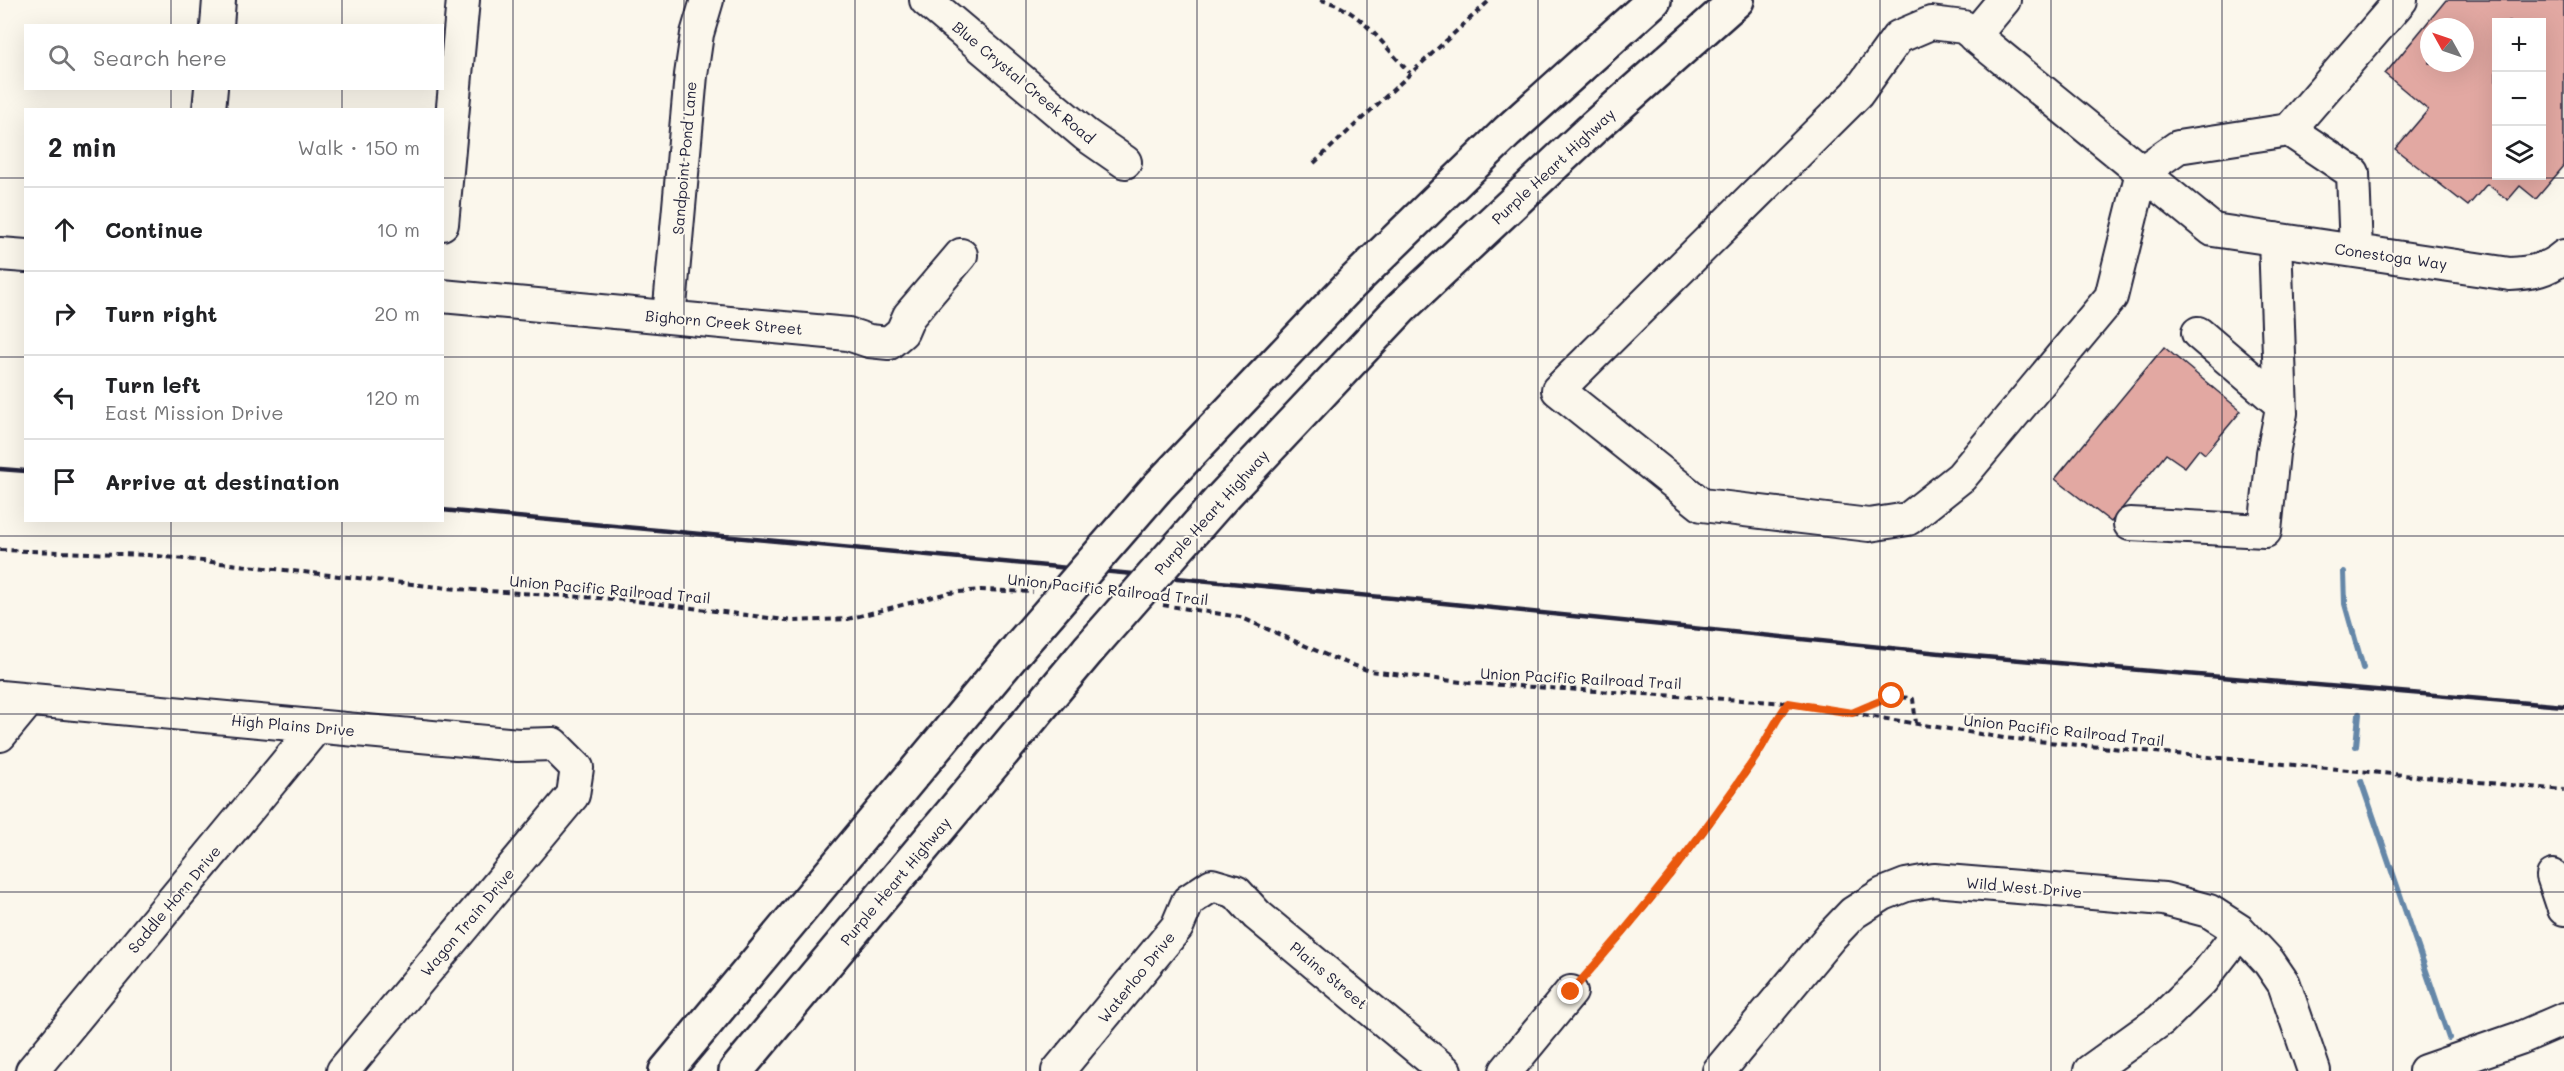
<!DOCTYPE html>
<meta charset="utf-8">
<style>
body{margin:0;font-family:Mali,sans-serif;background:#f6f6f6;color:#202124}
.controls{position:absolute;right:18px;top:18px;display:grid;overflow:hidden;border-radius:0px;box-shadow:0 6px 24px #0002}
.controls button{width:54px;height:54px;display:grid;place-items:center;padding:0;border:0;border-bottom:2px solid #e0e0e0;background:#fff;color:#202124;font:30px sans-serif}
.compass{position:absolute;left:2420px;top:18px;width:54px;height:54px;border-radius:50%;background:#fff;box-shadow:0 6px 24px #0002;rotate:310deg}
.stop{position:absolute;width:18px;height:18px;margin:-14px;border:4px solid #ea580c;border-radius:50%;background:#fff}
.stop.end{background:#ea580c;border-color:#fff;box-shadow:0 2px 6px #0008}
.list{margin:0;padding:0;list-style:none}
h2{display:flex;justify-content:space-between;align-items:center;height:78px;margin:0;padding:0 24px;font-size:26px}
h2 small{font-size:20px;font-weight:400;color:#757577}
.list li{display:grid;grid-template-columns:39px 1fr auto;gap:18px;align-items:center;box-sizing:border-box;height:84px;padding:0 24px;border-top:2px solid #e0e0e0}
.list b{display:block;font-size:22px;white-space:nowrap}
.list p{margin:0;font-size:20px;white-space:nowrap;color:#757577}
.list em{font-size:20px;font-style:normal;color:#757577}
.icon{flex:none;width:33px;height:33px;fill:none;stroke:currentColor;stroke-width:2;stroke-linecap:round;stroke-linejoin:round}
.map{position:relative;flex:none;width:2564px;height:1071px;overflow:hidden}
.search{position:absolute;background:#fff;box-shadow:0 6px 24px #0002;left:24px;top:24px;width:420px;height:66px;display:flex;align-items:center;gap:15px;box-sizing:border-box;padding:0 21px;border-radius:0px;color:#757577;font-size:22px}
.panel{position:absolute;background:#fff;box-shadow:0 6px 24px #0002;left:24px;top:108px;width:420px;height:414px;border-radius:0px}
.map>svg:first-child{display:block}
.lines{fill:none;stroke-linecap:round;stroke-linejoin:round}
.stream{stroke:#6587a8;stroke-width:6}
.building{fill:#e2a8a2;stroke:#22223b;stroke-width:1.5;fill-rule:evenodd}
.minor-casing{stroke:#22223b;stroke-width:36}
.highway-casing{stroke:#22223b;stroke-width:38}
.path{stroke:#22223b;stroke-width:4;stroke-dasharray:6 4.5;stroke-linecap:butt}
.minor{stroke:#fbf7ec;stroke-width:32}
.highway{stroke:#fbf7ec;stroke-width:33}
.rail{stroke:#22223b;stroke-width:4.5}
.highway-bridge-casing{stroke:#22223b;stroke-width:38;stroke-linecap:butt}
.highway-bridge{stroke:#fbf7ec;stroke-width:33}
.route{stroke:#ea580c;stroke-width:8}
.grid{fill:none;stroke:#22223b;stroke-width:1.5;stroke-opacity:0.55}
.labels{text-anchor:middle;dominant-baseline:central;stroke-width:4.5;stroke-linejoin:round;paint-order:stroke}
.street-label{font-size:15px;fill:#22223b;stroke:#fbf7ec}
</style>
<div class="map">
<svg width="2564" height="1071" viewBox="0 0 2564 1071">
<rect width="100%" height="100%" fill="#fbf7ec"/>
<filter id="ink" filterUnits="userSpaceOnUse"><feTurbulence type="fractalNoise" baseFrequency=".0167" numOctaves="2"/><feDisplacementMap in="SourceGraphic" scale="12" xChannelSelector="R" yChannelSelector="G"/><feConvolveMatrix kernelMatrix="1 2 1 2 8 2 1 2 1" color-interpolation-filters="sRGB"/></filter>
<g filter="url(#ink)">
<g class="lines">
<path class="stream" d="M2344,572L2345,604L2363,668
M2356,746L2359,714
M2361,781L2449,1038"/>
</g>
<path class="building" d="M2446,0H2564V166L2536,199L2520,186L2508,200L2487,184L2468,206L2395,149L2428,110L2385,74ZM2496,22H2541V176H2496ZM2429,27H2465V63H2429Z
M2164,347L2241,411L2205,454L2199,449L2185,467L2166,454L2111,522L2055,479Z"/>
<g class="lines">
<defs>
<path id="minor" d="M926,0L1086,135L1125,162
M217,26L219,0
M1974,36L2004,0
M209,110L211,88
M2289,130L2401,0
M442,224L463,0
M2356,251L2353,173L2289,130L2178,147L2142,172L2111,297L1961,477L1908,519L1869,525L1702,505L1558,390L1857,94L1898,37L1931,23L1964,27L2213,230L2510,274C2531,273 2548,270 2564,256
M0,254L26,256
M442,296L848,334L869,341L889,343L902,332L909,316L961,255
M669,317L691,75L697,34L707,0
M2198,333L2280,403
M2130,524L2265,531L2273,453L2281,413L2275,239
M0,697L518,745L553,744L577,768L573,795L343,1071
M0,735L29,700
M2553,876L2564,909
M32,1071L316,727
M1058,1071L1177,927L1188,901L1212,885L1236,892L1257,915L1445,1071
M1506,1071L1571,992
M1719,1071L1831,936L1853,913L1883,894L1906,885L1934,880L2164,899L2209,911L2240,931L2269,962L2284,984L2314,1071
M2090,1071L2161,1020L2202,980L2240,931
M2425,1071L2520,1038L2564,1019"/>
<path id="highway" d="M1156,489L1350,285L1507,132L1654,0
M1220,500L1401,308L1594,127L1737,0
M666,1071L1020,646
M736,1071L1089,649"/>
</defs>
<use href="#minor" class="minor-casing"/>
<use href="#highway" class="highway-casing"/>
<path class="path" d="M1320,0C1360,7 1383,46 1410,73
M1314,163L1490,0
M0,550L148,555L457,589L629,600L793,621L848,619L948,593L981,590L1033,592
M1163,605L1240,617L1333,658L1370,671L1469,683L1789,703L2004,738L2564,790
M1852,713C1872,703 1890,693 1913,699L1916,723
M1588,973C1648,906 1706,833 1756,758C1768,740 1775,721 1788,703"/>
<use href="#minor" class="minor"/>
<use href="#highway" class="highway"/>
<path class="rail" d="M0,469L26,471
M442,510L1403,599L1950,654L2564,706"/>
<defs>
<path id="highway-bridge" d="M1020,646L1156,489
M1089,649L1220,500"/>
</defs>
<use href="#highway-bridge" class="highway-bridge-casing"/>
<use href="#highway-bridge" class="highway-bridge"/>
</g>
</g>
<g class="lines" filter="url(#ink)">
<path class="route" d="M1571,992C1637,918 1700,840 1755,758C1767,740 1775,721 1788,703L1852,713L1892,696"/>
</g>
<path class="grid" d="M171,0V26M342,0V26M513,0V1071M684,0V1071M855,0V1071M1026,0V1071M1197,0V1071M1367,0V1071M1538,0V1071M1709,0V1071M1880,0V1071M2051,0V1071M2222,0V1071M2393,0V1071M171,88V110M342,88V110M0,178H26M442,178H2564M0,357H26M442,357H2564M171,520V1071M342,520V1071M0,536H2564M0,714H2564M0,892H2564"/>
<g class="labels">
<g class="street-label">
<text transform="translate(1024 82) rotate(40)">Blue Crystal Creek Road</text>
<text transform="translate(684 158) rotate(-85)">Sandpoint Pond Lane</text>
<text transform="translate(1553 166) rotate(-43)">Purple Heart Highway</text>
<text transform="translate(2391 256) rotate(8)">Conestoga Way</text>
<text transform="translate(724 322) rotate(5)">Bighorn Creek Street</text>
<text transform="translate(1211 512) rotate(-48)">Purple Heart Highway</text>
<text transform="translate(610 589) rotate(5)">Union Pacific Railroad Trail</text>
<text transform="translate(1108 589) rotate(6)">Union Pacific Railroad Trail</text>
<text transform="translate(1581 678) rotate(3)">Union Pacific Railroad Trail</text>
<text transform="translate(293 725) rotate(5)">High Plains Drive</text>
<text transform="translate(2064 730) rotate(6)">Union Pacific Railroad Trail</text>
<text transform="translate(895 881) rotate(-50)">Purple Heart Highway</text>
<text transform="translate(2024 887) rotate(5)">Wild West Drive</text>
<text transform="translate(174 899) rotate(-50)">Saddle Horn Drive</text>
<text transform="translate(467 922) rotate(-50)">Wagon Train Drive</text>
<text transform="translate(1329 975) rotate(40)">Plains Street</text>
<text transform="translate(1136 977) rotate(-51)">Waterloo Drive</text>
</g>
</g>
</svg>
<div class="controls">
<button>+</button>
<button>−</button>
<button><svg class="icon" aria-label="layers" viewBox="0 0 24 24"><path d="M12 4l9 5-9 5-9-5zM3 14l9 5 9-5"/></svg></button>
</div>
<svg class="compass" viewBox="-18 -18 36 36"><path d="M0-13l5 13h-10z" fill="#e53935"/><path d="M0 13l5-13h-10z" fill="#757577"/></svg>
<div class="stop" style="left:1892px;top:696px"></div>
<div class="stop end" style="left:1571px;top:992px"></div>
<div class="search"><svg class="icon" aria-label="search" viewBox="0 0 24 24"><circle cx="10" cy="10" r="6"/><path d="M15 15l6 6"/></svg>Search here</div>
<section class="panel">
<h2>2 min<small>Walk · 150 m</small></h2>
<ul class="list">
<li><svg class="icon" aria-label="ahead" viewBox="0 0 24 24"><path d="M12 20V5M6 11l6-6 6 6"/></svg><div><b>Continue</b></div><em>10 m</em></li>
<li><svg class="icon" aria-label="right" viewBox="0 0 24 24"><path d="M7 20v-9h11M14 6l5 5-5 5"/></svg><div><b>Turn right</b></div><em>20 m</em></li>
<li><svg class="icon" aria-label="left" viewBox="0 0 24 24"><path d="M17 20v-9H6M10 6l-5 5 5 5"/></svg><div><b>Turn left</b><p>East Mission Drive</p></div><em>120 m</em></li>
<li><svg class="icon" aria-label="arrive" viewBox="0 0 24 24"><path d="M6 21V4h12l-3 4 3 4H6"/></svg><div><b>Arrive at destination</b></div></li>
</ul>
</section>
</div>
